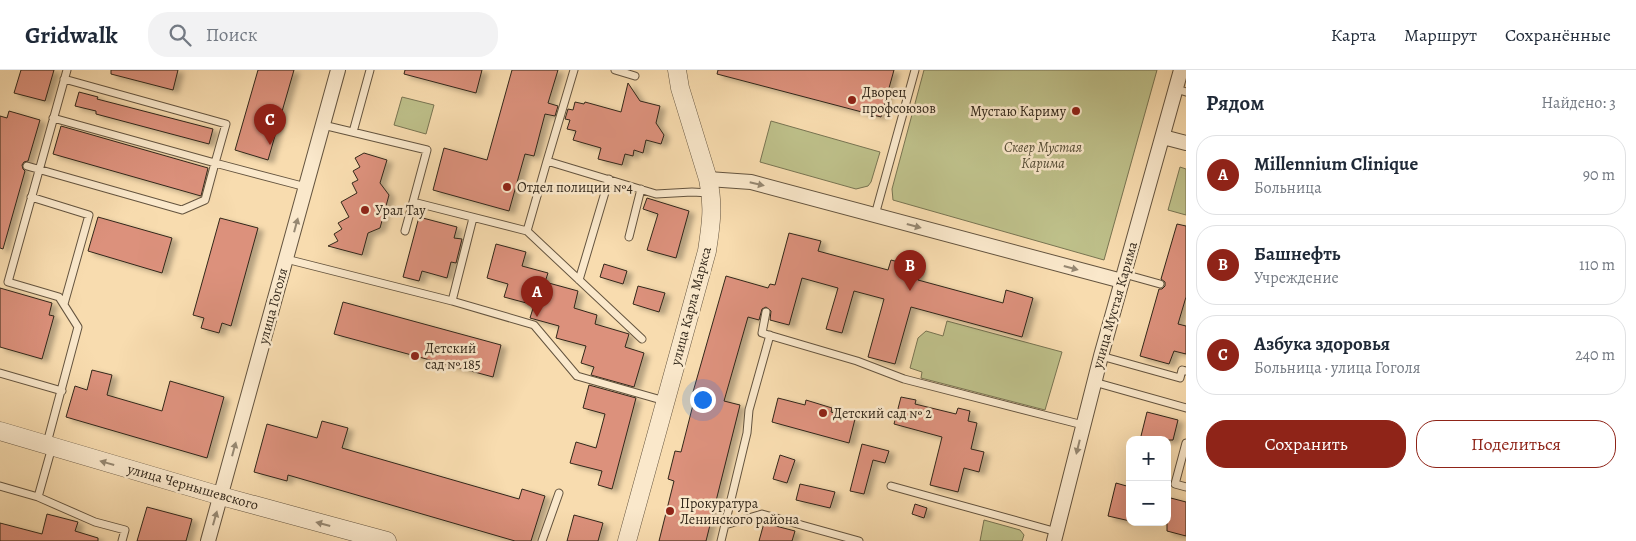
<!DOCTYPE html>
<html lang="ru">
<meta charset="utf-8">
<style>
body{margin:0;font-family:Alegreya,serif;background:#f2f2f3;color:#1f2937}
.controls{position:absolute;right:15px;bottom:15px;display:grid;overflow:hidden;border-radius:10px;box-shadow:0 5px 20px #0002}
.controls button{width:45px;height:45px;display:grid;place-items:center;padding:0;border:0;border-bottom:1px solid #e0e1e3;background:#fff;color:#1f2937;font:25px sans-serif}
.you{position:absolute;left:702px;top:329px;width:18px;height:18px;margin:-12px;border:4px solid #fff;border-radius:50%;background:#1a73e8;box-shadow:0 0 0 8px #1a73e833}
.badge{display:grid;place-items:center;width:32px;height:32px;border-radius:50%;background:#8f2418;color:#fff;font-size:16px;font-weight:700}
.pin{position:absolute;translate:-50% -41px;filter:drop-shadow(0 1px 2px #0008)}
.pin::after{content:'';position:absolute;top:26px;width:18px;height:15px;background:inherit;clip-path:polygon(0 0,100% 0,50% 100%)}
.list{margin:0;padding:0;list-style:none}
h2{display:flex;justify-content:space-between;align-items:center;height:65px;margin:0;padding:0 20px;font-size:21px}
h2 small{font-size:16px;font-weight:400;color:#747a83}
.list li{display:grid;grid-template-columns:32px 1fr auto;gap:15px;align-items:center;box-sizing:border-box;height:80px;margin:0 10px 10px;padding:0 10px;border:1px solid #e0e1e3;border-radius:20px}
.list b{display:block;font-size:19px;white-space:nowrap}
.list p{margin:0;font-size:16px;white-space:nowrap;color:#747a83}
.list em{font-size:16px;font-style:normal;color:#747a83}
.actions{display:flex;gap:10px;padding:15px 20px}
.actions a{flex:1;padding:11px 0;border:1px solid #8f2418;border-radius:20px;text-align:center;font-size:18px;color:#8f2418}
.actions .main{background:#8f2418;color:#fff}
.icon{flex:none;width:28px;height:28px;fill:none;stroke:currentColor;stroke-width:2;stroke-linecap:round;stroke-linejoin:round}
.map{position:relative;flex:none;width:1186px;height:471px;overflow:hidden}
header{display:flex;align-items:center;gap:30px;box-sizing:border-box;height:70px;padding:0 25px;background:#fff;border-bottom:1px solid #e0e1e3}
header strong{font-size:24px}
nav{display:flex;gap:28px;margin-inline-start:auto;font-size:18px}
.search{width:350px;height:45px;background:#f2f2f3;display:flex;align-items:center;gap:12px;box-sizing:border-box;padding:0 18px;border-radius:20px;color:#747a83;font-size:19px}
main{display:flex}
aside{flex:1;background:#fff}
.map>svg:first-child{display:block}
.green{fill:#bec08a;stroke:#787452}
.building{fill:#dc917b;stroke:#32271a;filter:url(#shadow)}
.lines{fill:none;stroke-linecap:round;stroke-linejoin:round}
.service-casing{stroke:#64543f;stroke-width:9}
.minor-casing{stroke:#64543f;stroke-width:16}
.tertiary-casing{stroke:#64543f;stroke-width:19}
.service{stroke:#fae8cb;stroke-width:7}
.minor{stroke:#fae8cb;stroke-width:14}
.tertiary{stroke:#fae8cb;stroke-width:18}
.oneway{fill:#968872}
.poi-dot{fill:#8f2418;stroke:#fae8cb;stroke-width:2}
.labels{text-anchor:middle;dominant-baseline:central;stroke-width:5;stroke-linejoin:round;paint-order:stroke}
.poi-label{font-size:14px;fill:#32271a;stroke:#fae8cb;text-anchor:start}
.park-label{font-size:14px;font-style:italic;fill:#554d36;stroke:#fae8cb}
.street-label{font-size:14px;fill:#32271a;stroke:#fae8cb}
</style>
<header>
<strong>Gridwalk</strong>
<div class="search"><svg class="icon" aria-label="search" viewBox="0 0 24 24"><circle cx="10" cy="10" r="6"/><path d="M15 15l6 6"/></svg>Поиск</div>
<nav><a>Карта</a><a>Маршрут</a><a>Сохранённые</a></nav>
</header>
<main>
<div class="map">
<svg width="1186" height="471" viewBox="0 0 1186 471">
<defs>
<filter id="shadow"><feDropShadow dx="5.5" dy="3" stdDeviation="2.5" flood-color="#0004"/></filter>
</defs>
<rect width="100%" height="100%" fill="#f8dcaf"/>
<filter id="stains"><feTurbulence type="fractalNoise" baseFrequency=".004" numOctaves="4"/><feColorMatrix values="0 0 0 0 .2 0 0 0 0 .09 0 0 0 0 .02 0 0 0 .5 -.17"/></filter>
<radialGradient id="worn" r=".72"><stop offset=".6" stop-color="#630" stop-opacity="0"/><stop offset="1" stop-color="#630" stop-opacity=".3"/></radialGradient>
<path class="green" d="M924,0H1157L1104,190L893,130L892,119Z
M402,27L434,35L426,64L394,55Z
M771,51L880,82L871,112L868,116L856,119L760,92Z
M1180,97L1186,99V145L1168,140Z
M947,251L1062,282L1045,340L921,308L922,302L910,298L918,268L926,261L943,266Z
M984,450L1020,460L1024,465L1022,471H980Z"/>
<path class="building" d="M21,0H54L45,31L14,23Z
M111,0H178L173,20L111,4Z
M258,0H294L268,90L235,80Z
M405,0H482L476,23L404,4Z
M512,0H558L548,33L558,36L555,46L545,44L534,86L525,84L509,141L433,120L444,78L487,90Z
M718,0H894L881,47L717,4Z
M628,13L640,31L660,36L656,53L664,65L661,74L646,70L643,83L634,80L633,86L625,84L622,95L598,89L601,78L573,70L576,61L567,59L570,50L565,49L568,39L573,40L575,32L584,34L585,32L621,42Z
M79,22L98,27L97,29L213,59L209,74L96,44V41L75,36Z
M9,41L40,50L28,91L24,92L22,95L23,99L25,101L3,179L0,178V46L7,48Z
M61,56L208,98L201,126L53,84Z
M364,83L387,90L380,113L389,125L380,158L368,163L362,185L328,176L338,171L334,164L342,159L338,153L349,147L341,132L357,123L352,113L358,110L353,101L360,97L355,88Z
M647,128L689,141L676,188L647,180L658,144L643,139Z
M98,147L172,168L162,203L88,181Z
M419,147L457,157L454,168L462,169L456,193L451,192L447,208L422,201L419,211L403,207Z
M220,148L258,158L231,256L222,253L219,263L201,258L204,248L193,245Z
M1177,154L1186,156V227L1178,254L1186,256V284L1174,281L1169,294L1140,286L1159,219H1162L1165,216V212L1161,209Z
M789,163L821,171L818,181L888,200L891,190L921,198L918,210L1003,233L1006,220L1033,228L1022,267L911,237L895,294L868,287L884,229L854,221L842,263L826,259L838,218L802,208L789,255L770,250L771,241L766,237L762,239L759,250L748,247L724,331L740,335L706,471H659L674,411L668,409L675,381L681,382L696,323L693,322L726,206L768,218L770,214L775,215Z
M496,174L526,182L522,196L548,203L545,212L578,221L574,238L597,245L595,254L629,264L625,277L644,283L634,317L591,305L594,297L581,293L586,276L556,268L559,256L530,248L534,235L504,227L508,214L487,208Z
M604,194L627,201L623,214L600,207Z
M638,216L665,223L659,242L633,234Z
M0,218L52,233L49,245L54,246L42,289L0,277Z
M343,232L501,275L493,307L334,264Z
M92,300L112,305L107,325L162,341L170,311L224,327L207,388L66,347L75,316L87,320Z
M589,315L636,328L612,419L598,415L602,401L570,393L576,372L596,378L605,344L583,338Z
M901,327L916,330L915,334L956,344L958,338L970,341L968,351L977,353L971,379L984,382L979,402L964,398L958,422L930,415L942,367L894,354Z
M778,328L805,335L806,330L832,338L831,342L855,349L849,373L772,352Z
M1147,342L1178,350L1173,370H1140Z
M322,351L348,358L342,378L519,429L522,419L545,426L531,471H515L288,405L287,411L254,402L267,354L317,368Z
M862,374L889,381L885,393L873,390L864,424L850,421Z
M780,385L795,390L787,413L773,409Z
M1116,413L1130,417V451L1108,446Z
M800,414L835,422L830,438L796,430Z
M1167,427L1186,432V466L1167,461Z
M915,434L927,438L924,448L912,444Z
M147,437L192,449L186,471H137Z
M47,444L78,452L75,461L98,468V471H0V453L42,464Z
M574,445L603,453L598,471H567Z
M764,453L795,461L792,471H759Z"/>
<g class="lines">
<defs>
<path id="service" d="M574,0L547,91L656,124L692,122L710,123
M615,0L635,6
M64,9L226,54L215,93L306,117
M1176,19L1186,22
M323,55L427,80L413,132L527,161L642,269
M353,62L370,0
M27,96L182,140L205,130L215,93L53,48
M31,127L89,145L64,234
M875,145L915,0
M405,161L413,132
M527,161L547,91
M629,167L641,119
M286,189L452,231L534,255L577,306L665,331
M1124,204L1160,214
M579,210L609,109
M452,231L473,148
M766,242L762,263L857,291L904,309L1083,355
M1101,286L1180,308L1182,300L1186,301
M0,303L62,321
M1094,312L1186,338
M47,373L78,257L59,227L8,212L67,0
M1186,373L1175,414L1186,417
M0,416L38,427L95,452L125,460L122,471
M891,416L1057,462
M38,427L52,377
M725,455L762,444L859,471
M542,471L559,423
M721,471L747,363L749,340L770,265"/>
<path id="minor" d="M1163,67L1186,73
M708,109L751,112L1122,211
M208,471L338,0
M1054,471L1101,286L1181,0"/>
<path id="tertiary" d="M0,361L221,426L387,471
M627,471L707,181C711,155 714,135 708,109L680,18L677,0"/>
</defs>
<use href="#service" class="service-casing"/>
<use href="#minor" class="minor-casing"/>
<use href="#tertiary" class="tertiary-casing"/>
<use href="#service" class="service"/>
<use href="#minor" class="minor"/>
<use href="#tertiary" class="tertiary"/>
</g>
<defs><path id="oneway-solid" d="M-6-.8H1V-3.2L6.5 0L1 3.2V.8H-6Z" transform="scale(1.25)"/></defs>
<g class="oneway">
<use href="#oneway-solid" transform="translate(757 114) rotate(13)"/>
<use href="#oneway-solid" transform="translate(296 155) rotate(-75)"/>
<use href="#oneway-solid" transform="translate(914 156) rotate(15)"/>
<use href="#oneway-solid" transform="translate(1071 198) rotate(15)"/>
<use href="#oneway-solid" transform="translate(1078 377) rotate(104)"/>
<use href="#oneway-solid" transform="translate(234 379) rotate(-75)"/>
<use href="#oneway-solid" transform="translate(107 393) rotate(-164)"/>
<use href="#oneway-solid" transform="translate(215 448) rotate(-74)"/>
<use href="#oneway-solid" transform="translate(323 454) rotate(-165)"/>
</g>
<g class="poi-dot">
<circle cx="852" cy="30" r="5"/>
<circle cx="1076" cy="41" r="5"/>
<circle cx="507" cy="117" r="5"/>
<circle cx="365" cy="140" r="5"/>
<circle cx="415" cy="286" r="5"/>
<circle cx="823" cy="343" r="5"/>
<circle cx="670" cy="441" r="5"/>
</g>
<g class="labels">
<g class="poi-label">
<text x="862" y="22">Дворец<tspan x="862" dy="16">профсоюзов</tspan></text>
<text x="1066" y="41" text-anchor="end">Мустаю Кариму</text>
<text x="517" y="117">Отдел полиции №4</text>
<text x="375" y="140">Урал Тау</text>
<text x="425" y="278">Детский<tspan x="425" dy="16">сад № 185</tspan></text>
<text x="833" y="343">Детский сад № 2</text>
<text x="680" y="433">Прокуратура<tspan x="680" dy="16">Ленинского района</tspan></text>
</g>
<g class="park-label">
<text x="1043" y="77">Сквер Мустая<tspan x="1043" dy="16">Карима</tspan></text>
</g>
<g class="street-label">
<text transform="translate(1115 235) rotate(-74)">улица Мустая Карима</text>
<text transform="translate(273 236) rotate(-75)">улица Гоголя</text>
<text transform="translate(691 236) rotate(-75)">улица Карла Маркса</text>
<text transform="translate(193 417) rotate(16)">улица Чернышевского</text>
</g>
</g>
<rect width="100%" height="100%" filter="url(#stains)"/>
<rect width="100%" height="100%" fill="url(#worn)"/>
</svg>
<div class="controls">
<button>+</button>
<button>−</button>
</div>
<div class="you"></div>
<div class="pin badge" style="left:537px;top:247px">A</div>
<div class="pin badge" style="left:910px;top:221px">B</div>
<div class="pin badge" style="left:270px;top:75px">C</div>
</div>
<aside>
<h2>Рядом<small>Найдено: 3</small></h2>
<ul class="list">
<li><span class="badge">A</span><div><b>Millennium Clinique</b><p>Больница</p></div><em>90 m</em></li>
<li><span class="badge">B</span><div><b>Башнефть</b><p>Учреждение</p></div><em>110 m</em></li>
<li><span class="badge">C</span><div><b>Азбука здоровья</b><p>Больница · улица Гоголя</p></div><em>240 m</em></li>
</ul>
<div class="actions"><a class="main">Сохранить</a><a>Поделиться</a></div>
</aside>
</main>
